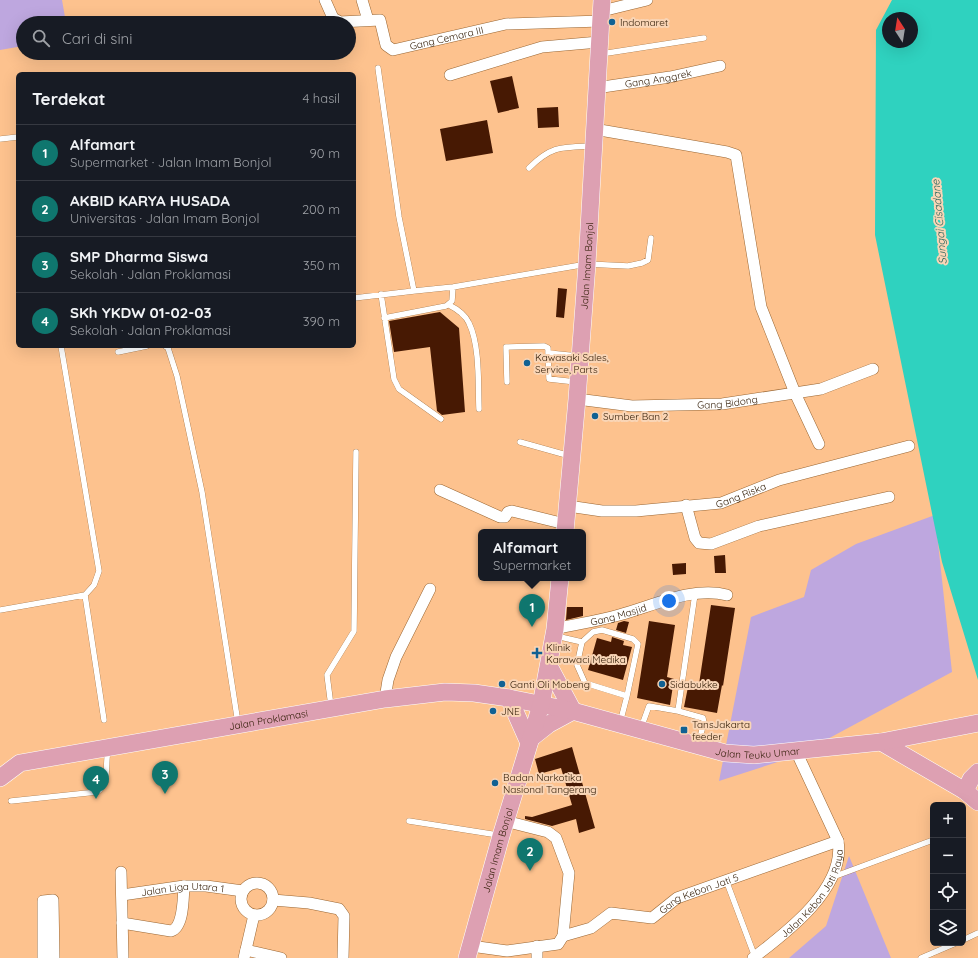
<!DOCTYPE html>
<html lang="id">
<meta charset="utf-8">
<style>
body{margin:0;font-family:Quicksand,sans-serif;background:#242831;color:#f1f3f6}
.controls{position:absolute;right:12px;bottom:12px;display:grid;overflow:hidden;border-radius:6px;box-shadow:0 4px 16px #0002}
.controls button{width:36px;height:36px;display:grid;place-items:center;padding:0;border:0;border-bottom:1px solid #363941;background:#171b24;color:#f1f3f6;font:20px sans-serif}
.compass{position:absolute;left:882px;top:12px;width:36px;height:36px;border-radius:50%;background:#171b24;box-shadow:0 4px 16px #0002;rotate:348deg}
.you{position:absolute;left:669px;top:601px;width:14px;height:14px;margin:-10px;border:3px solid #fff;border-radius:50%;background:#1a73e8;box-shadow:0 0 0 6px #1a73e833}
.badge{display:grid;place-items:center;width:26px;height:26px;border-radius:50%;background:#0f766e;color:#fff;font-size:13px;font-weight:700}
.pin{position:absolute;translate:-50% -33px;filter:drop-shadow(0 1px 2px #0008)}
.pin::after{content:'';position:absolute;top:21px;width:14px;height:12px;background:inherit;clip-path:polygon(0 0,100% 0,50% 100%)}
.popup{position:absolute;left:478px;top:529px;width:108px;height:52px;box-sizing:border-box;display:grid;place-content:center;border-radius:6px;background:#171b24;filter:drop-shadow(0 1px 3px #0005);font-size:13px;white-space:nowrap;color:#9ea1a6}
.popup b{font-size:15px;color:#f1f3f6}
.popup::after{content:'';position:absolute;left:50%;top:100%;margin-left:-8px;border:8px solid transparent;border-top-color:#171b24}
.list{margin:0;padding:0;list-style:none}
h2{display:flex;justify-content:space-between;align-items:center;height:52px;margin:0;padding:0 16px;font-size:17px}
h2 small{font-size:13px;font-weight:400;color:#9ea1a6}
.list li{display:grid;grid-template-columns:26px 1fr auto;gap:12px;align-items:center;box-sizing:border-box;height:56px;padding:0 16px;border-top:1px solid #363941}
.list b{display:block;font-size:15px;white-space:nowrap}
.list p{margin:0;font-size:13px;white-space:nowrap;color:#9ea1a6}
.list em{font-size:13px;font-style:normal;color:#9ea1a6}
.icon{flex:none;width:22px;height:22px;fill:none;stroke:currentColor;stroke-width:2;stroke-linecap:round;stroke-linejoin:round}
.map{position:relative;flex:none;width:978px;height:958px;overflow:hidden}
.search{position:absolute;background:#171b24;box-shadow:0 4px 16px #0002;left:16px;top:16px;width:340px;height:44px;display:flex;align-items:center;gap:10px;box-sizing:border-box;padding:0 14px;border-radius:22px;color:#9ea1a6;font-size:15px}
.panel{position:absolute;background:#171b24;box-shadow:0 4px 16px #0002;left:16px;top:72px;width:340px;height:276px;border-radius:6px}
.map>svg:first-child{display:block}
.green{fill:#bea7df}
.water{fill:#2fd2bf;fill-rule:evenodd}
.building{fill:#471903}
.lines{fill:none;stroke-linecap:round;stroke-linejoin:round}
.lane-casing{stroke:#9a6632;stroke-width:6}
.street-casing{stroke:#9a6632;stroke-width:12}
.primary-casing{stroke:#fff;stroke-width:18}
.lane{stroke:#fff;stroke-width:5.5}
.street{stroke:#fff;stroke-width:11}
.primary{stroke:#dda0b2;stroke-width:17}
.poi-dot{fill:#106193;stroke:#f9d5b6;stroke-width:1.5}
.labels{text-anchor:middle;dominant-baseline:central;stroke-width:4;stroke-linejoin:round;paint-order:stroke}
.poi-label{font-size:10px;fill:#311c06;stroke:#f9d5b6;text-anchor:start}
.street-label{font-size:10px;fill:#311c06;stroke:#f9d5b6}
.water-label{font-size:11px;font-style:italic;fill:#27645b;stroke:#f9d5b6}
</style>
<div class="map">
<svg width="978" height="958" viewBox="0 0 978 958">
<rect width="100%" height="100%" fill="#fdc28e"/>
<path class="green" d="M0,0H62L66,23H23V46L0,50Z
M935,515L952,672L796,756L719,781L751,617L804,597L811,570L856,544Z
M849,856L891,958H789L826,926Z"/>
<path class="water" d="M892,0H978V680L942,562L875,235L876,30ZM888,18H912V42H888Z"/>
<path class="building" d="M512,76L519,108L498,113L490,81Z
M558,107L559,127L538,128L537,108Z
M487,120L493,153L446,161L440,129Z
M558,288L567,289L564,318L556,317Z
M440,312L459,328L465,412L442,415L437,411L430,347L394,352L389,321Z
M725,555L726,573H715L714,556Z
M686,563V574L673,575L672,564Z
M711,605L735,608L723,686L722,685L717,713L684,707L689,682L699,684Z
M567,607H583V616L566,620Z
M624,621L629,622L626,633L616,630L618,623Z
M649,621L675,625L667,677L674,679L670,705L637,698Z
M612,637L624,641L623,645L632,647L623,680L588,670L597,638L611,642Z
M572,747L595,828L579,833L576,819L552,826L525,819V816L532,817L572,805L561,768L539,774L535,759Z"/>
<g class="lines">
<defs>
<path id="lane" d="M601,54L704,38
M378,68L399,217L414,291L453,287L587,264L628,266L642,263L648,260L651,238
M0,139L18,137
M529,168C551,146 561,147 591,146
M381,294L394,379L399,389L441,419
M354,298L414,291
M449,305C457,309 465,314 469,323C480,346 478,383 479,409
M384,318L446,306L452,301L453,287
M61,346L99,571L94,585L85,595L104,720
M165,346L168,348L177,376L202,492L238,723
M118,352L147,346
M507,382L506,347L544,346L548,348V353
M576,382L549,379L548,353L578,356
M520,442L570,456
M695,594L678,711L703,718L704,723L698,744
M0,610L85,595
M602,630L633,639L638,644L627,696L585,683L577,665L582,642L593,632Z
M556,636L582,642
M331,706L327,675L354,631L356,452
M620,723L627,696
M641,728L649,706L678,711
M11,801L97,792C110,783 105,764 108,750
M409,821L498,835
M833,877L933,840
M726,880L755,957
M963,940L978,933
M921,958L956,943"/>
<g id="street">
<path id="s1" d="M325,0L333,18L340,22L380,20L386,45L393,50L506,24L601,21"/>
<path d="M362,0L368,20"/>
<path d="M602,11L647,0"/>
<path d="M450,75L542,47L599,42"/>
<path id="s2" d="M596,88L670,77L720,66"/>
<path d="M594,129L727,152L736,155L761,307L795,393L819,444"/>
<path id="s3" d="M577,399L632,406L722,404L821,389L873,369"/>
<path d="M440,490L500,517H505L508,512L512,511L565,524"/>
<path d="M686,505L695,538L699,543L711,544L759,526L889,497"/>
<path id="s4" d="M568,506L602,511H636L721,503L779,480L909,446"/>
<path id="s5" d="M555,629C577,624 598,621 619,615C653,606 692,586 727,595"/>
<path d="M385,699L388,680L396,657L430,589"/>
<path d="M121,872L123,958"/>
<circle cx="257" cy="899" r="16"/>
<path id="s6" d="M122,895L184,886H206L243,891"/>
<path d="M273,900L309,903L339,909L344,916L343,958"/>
<path d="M122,923L171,931C184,927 183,898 184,886"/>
<path id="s7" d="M563,936L591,928L611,913L652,918L677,898L838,841"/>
<path d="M471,946L507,951L558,944L563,936L569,873L556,838L548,832L505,821"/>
<path d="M537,946V958"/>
<path d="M246,950L281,958"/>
<path d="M43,958V901L53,900L54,958"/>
<path d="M244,958L254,915"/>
<path id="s8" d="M753,958C786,933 846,888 838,841L796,751"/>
</g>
<g id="primary">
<path id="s9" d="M565,532L577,399L587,264L602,0"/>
<path d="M509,698L529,743"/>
<path d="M530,739L549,724L573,711L549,666"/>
<path d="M881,742L965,791L978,802"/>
<path id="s10" d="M0,778L20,763L385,699L445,692L474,693L509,698L569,710L725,753L754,755L881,742L978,723"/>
<path d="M965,791L971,779L978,772"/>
<path id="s11" d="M467,958L501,836L541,705L555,629L560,578"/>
</g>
</defs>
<use href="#lane" class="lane-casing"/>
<use href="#street" class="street-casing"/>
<use href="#primary" class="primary-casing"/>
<use href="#lane" class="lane"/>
<use href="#street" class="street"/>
<use href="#primary" class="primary"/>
</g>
<g class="poi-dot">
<circle cx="612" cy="22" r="4"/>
<circle cx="527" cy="363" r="4"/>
<circle cx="595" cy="416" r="4"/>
<path d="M535 647h4v4h4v4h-4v4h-4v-4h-4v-4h4z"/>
<circle cx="502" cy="684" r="4"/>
<circle cx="662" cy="684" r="4"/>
<circle cx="493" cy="711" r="4"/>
<rect x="680" y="726" width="8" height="8" rx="2"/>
<circle cx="495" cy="783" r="4"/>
</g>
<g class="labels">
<g class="poi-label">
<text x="620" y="22">Indomaret</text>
<text x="535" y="357">Kawasaki Sales,<tspan x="535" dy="12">Service, Parts</tspan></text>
<text x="603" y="416">Sumber Ban 2</text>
<text x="546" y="647">Klinik<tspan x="546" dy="12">Karawaci Medika</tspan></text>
<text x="510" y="684">Ganti Oli Mobeng</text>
<text x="670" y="684">Sidabukke</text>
<text x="501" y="711">JNE</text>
<text x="692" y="724">TansJakarta<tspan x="692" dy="12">feeder</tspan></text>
<text x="503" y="777">Badan Narkotika<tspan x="503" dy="12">Nasional Tangerang</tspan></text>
</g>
<g class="street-label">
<text stroke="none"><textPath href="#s1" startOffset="157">Gang Cemara III</textPath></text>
<text stroke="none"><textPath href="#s2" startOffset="63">Gang Anggrek</textPath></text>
<text stroke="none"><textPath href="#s9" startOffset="267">Jalan Imam Bonjol</textPath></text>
<text stroke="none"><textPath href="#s3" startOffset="151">Gang Bidong</textPath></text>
<text stroke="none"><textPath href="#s4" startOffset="175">Gang Riska</textPath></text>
<text stroke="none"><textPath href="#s5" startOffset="65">Gang Masjid</textPath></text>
<text stroke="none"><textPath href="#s10" startOffset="277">Jalan Proklamasi</textPath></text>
<text stroke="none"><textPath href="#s10" startOffset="776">Jalan Teuku Umar</textPath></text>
<text stroke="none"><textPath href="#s11" startOffset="112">Jalan Imam Bonjol</textPath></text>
<text stroke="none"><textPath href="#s6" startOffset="61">Jalan Liga Utara 1</textPath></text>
<text stroke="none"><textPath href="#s8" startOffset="90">Jalan Kebon Jati Raya</textPath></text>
<text stroke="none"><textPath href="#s7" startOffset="149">Gang Kebon Jati 5</textPath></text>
</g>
<g class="water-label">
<text transform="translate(939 222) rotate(-95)">Sungai Cisadane</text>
</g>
</g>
</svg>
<div class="controls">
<button>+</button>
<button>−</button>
<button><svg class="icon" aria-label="locate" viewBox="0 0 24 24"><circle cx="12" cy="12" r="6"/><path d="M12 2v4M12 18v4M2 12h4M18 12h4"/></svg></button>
<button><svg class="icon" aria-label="layers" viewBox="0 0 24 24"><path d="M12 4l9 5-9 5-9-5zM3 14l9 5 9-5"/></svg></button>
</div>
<svg class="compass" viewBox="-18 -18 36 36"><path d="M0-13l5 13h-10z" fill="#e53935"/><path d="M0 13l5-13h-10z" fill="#9ea1a6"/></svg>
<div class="you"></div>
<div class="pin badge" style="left:532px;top:627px">1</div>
<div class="popup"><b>Alfamart</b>Supermarket</div>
<div class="pin badge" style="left:530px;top:871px">2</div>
<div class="pin badge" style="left:165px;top:794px">3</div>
<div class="pin badge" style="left:96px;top:799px">4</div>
<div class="search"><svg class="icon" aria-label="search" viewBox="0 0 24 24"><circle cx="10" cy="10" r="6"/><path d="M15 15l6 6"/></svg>Cari di sini</div>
<section class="panel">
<h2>Terdekat<small>4 hasil</small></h2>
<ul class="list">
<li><span class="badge">1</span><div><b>Alfamart</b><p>Supermarket · Jalan Imam Bonjol</p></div><em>90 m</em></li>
<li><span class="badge">2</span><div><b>AKBID KARYA HUSADA</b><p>Universitas · Jalan Imam Bonjol</p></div><em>200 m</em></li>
<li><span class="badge">3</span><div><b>SMP Dharma Siswa</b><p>Sekolah · Jalan Proklamasi</p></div><em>350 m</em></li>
<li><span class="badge">4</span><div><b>SKh YKDW 01-02-03</b><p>Sekolah · Jalan Proklamasi</p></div><em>390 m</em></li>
</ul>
</section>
</div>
